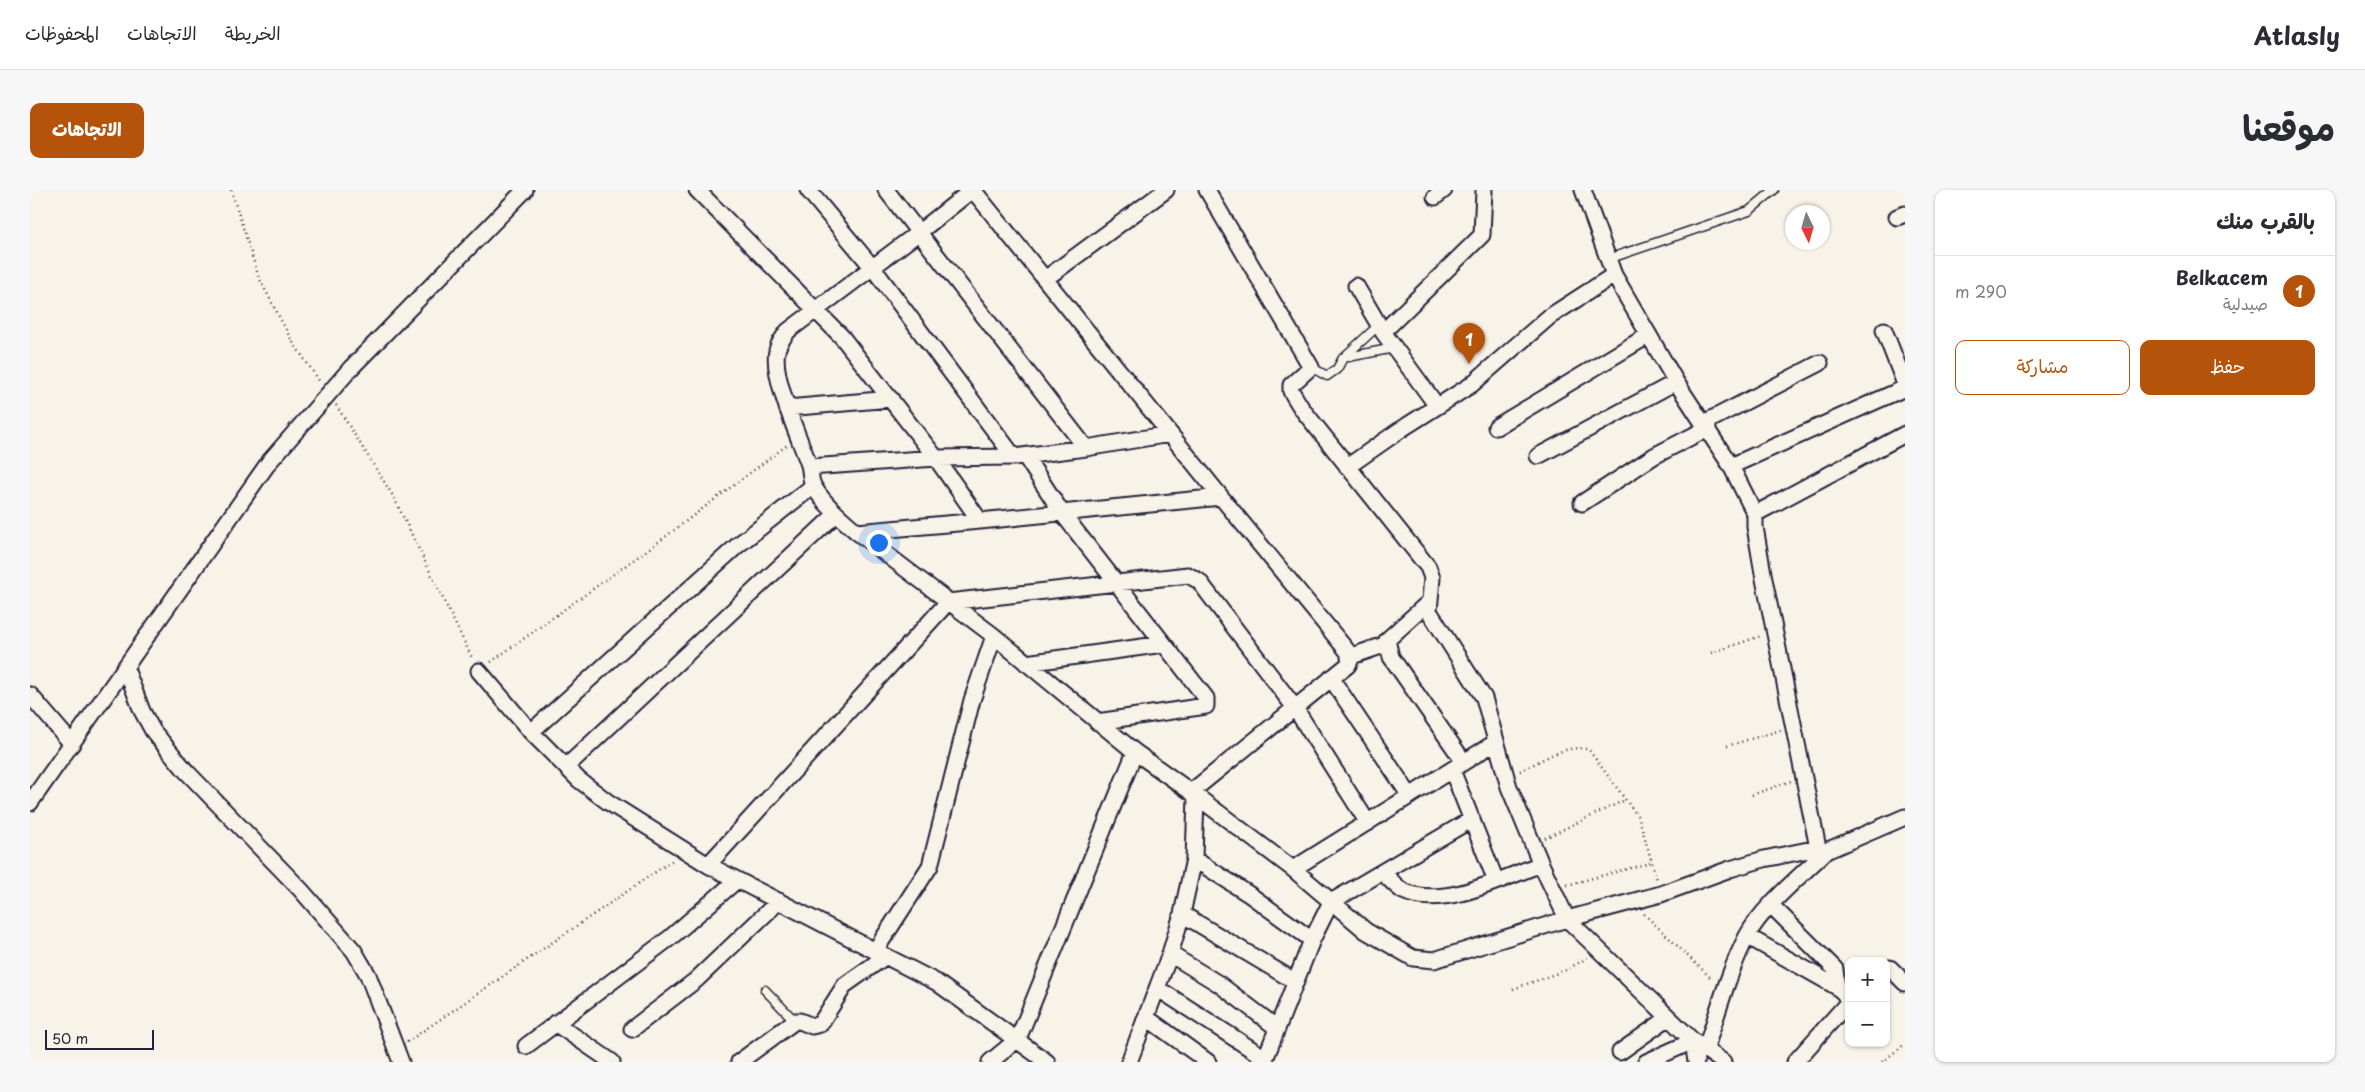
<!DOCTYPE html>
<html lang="ar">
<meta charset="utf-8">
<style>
body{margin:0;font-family:"Playpen Sans","Playpen Sans Arabic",sans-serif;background:#f7f7f7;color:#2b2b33;direction:rtl}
.controls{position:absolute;right:15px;bottom:15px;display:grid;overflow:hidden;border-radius:10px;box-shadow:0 1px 4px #0004}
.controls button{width:45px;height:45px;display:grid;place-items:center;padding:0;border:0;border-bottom:1px solid #e1e1e2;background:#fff;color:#2b2b33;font:25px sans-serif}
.compass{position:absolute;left:1755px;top:15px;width:45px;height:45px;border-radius:50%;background:#fff;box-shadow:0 1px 4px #0004;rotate:175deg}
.scale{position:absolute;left:15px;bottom:12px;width:109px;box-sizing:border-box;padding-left:5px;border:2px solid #22223b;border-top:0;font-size:14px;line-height:18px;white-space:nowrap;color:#22223b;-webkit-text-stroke:4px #f7f3e8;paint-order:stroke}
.you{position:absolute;left:848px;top:352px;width:18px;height:18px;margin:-12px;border:4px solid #fff;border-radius:50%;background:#1a73e8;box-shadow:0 0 0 8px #1a73e833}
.badge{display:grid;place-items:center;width:32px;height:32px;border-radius:50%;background:#b45309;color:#fff;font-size:16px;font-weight:700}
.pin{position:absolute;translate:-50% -41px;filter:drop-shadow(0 1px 2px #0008)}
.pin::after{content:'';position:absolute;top:26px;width:18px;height:15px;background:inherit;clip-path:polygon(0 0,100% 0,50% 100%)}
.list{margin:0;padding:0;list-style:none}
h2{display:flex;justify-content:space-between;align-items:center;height:65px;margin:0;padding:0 20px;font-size:21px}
h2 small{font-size:16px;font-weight:400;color:#7c7c81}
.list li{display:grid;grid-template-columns:32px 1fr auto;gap:15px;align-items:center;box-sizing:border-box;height:70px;padding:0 20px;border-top:1px solid #e1e1e2}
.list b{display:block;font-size:19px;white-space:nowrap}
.list p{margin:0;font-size:16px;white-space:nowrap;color:#7c7c81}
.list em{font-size:16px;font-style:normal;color:#7c7c81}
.actions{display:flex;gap:10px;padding:15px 20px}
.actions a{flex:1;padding:11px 0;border:1px solid #b45309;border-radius:10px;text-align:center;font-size:18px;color:#b45309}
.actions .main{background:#b45309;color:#fff}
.map{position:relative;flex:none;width:1875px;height:872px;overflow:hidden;direction:ltr;border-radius:10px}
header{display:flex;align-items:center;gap:30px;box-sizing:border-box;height:70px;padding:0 25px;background:#fff;border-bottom:1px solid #e1e1e2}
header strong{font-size:24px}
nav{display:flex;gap:28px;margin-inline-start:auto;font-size:18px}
.intro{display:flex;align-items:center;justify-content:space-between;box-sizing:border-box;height:120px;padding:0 30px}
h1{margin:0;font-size:35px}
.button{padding:12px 22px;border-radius:10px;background:#b45309;color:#fff;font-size:18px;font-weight:700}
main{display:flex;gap:30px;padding:0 30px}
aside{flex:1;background:#fff;border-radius:10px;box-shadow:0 1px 4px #0004}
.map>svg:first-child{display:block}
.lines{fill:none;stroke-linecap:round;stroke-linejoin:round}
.service-casing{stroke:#22223b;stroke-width:11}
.minor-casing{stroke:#22223b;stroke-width:19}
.path{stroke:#22223b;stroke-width:2.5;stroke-dasharray:1 4;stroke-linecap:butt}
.service{stroke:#f7f3e8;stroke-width:8}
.minor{stroke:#f7f3e8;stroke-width:15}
</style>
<header>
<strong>Atlasly</strong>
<nav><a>الخريطة</a><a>الاتجاهات</a><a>المحفوظات</a></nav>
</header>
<div class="intro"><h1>موقعنا</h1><a class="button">الاتجاهات</a></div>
<main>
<aside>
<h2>بالقرب منك<small></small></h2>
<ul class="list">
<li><span class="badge">1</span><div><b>Belkacem</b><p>صيدلية</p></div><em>290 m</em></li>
</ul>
<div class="actions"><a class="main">حفظ</a><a>مشاركة</a></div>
</aside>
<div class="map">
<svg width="1875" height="872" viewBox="0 0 1875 872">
<rect width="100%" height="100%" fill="#f7f3e8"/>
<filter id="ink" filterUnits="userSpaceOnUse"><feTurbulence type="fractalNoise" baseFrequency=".02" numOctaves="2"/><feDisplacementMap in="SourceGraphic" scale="10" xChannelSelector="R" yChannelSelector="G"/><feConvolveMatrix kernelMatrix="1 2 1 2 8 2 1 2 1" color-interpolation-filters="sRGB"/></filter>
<g filter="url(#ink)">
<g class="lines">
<defs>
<path id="service" d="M1578,69L1719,21L1744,0
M1313,168L1364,158
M1281,177L1297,186L1307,179L1313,168L1349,135
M735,800L765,831"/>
<path id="minor" d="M667,0L812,147L906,268L950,331
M778,0L843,78L984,267
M856,0L1056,258
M942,0L888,43L758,141C754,147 748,153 747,161C741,187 770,249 779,275C781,282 780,291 784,297C794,314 812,329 827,342L964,446L1105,562L1161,602L1263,679L1336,741L1383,768L1404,770L1537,729L1631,704L1700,679L1734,669L1788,658L1796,661L1875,627
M1177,0L1281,177L1261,195V201L1272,219L1398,377L1402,388L1399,421L1454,508L1479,597L1511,674L1537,729L1663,851L1693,872
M1553,0L1584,85L1646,192L1701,276L1725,324V337L1734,389L1788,658
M1405,7L1414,0
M1867,27L1875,24
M1015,89L1136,0
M1326,96L1353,142L1407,216
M1854,140L1875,194
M1353,142L1452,45L1454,0
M757,218L861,209
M1674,233L1790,173
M1466,237L1619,145
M995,266L1032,323L1176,508V516L1067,532
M1508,266L1646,192
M1701,276L1875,198
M780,277L906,268L984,267L1056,258L1140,244
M1317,277L1370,240L1441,195L1519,127L1584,85
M1552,313L1624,266L1678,238
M1725,324L1875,244
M827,342L950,331L1191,307L943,0
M1399,412L1357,450L1361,467L1434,572
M1319,467L1357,454
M996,473L1134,454
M96,479L112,521L123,541L156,581L271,700L324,761L338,785L371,872
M449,481L501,542L549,590L578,612L678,675L906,792L1017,872
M1301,488L1380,606
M0,505L42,554
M501,542L708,355L783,296
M536,577L806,324
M1422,580L1466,691
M1161,602L1318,475L1320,471L1319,463L1191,307
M0,613L239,272L321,178L495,0
M1164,669L1220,705L1282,750
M678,675L918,412L1158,385L1169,391L1265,518L1338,633
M1263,679L1466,552
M1353,683C1359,688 1366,697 1373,701C1412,720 1473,688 1511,674
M1742,716L1805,779L1807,797
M1152,724L1266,792
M1717,746L1807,797L1814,803L1818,811L1815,816L1765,872
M845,761L900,676L942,510L964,446
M1140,764L1189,794L1247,838
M1856,781L1860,778L1875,793
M1127,798L1235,868
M1117,828L1178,872
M525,833L582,872
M602,839L666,790L749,711
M496,856L641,747L707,690
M1676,858C1688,821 1699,781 1717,746C1733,716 1772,685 1796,661
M1590,862L1638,828
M709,872L765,831H770L782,836L790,834L815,795L856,766
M960,872L988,849L1105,562
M1099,872L1140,764L1152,724L1164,669L1166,606
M1234,872L1282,750L1301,712L1442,629
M1616,872L1663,851L1666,872"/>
</defs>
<use href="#service" class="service-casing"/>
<use href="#minor" class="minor-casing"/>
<path class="path" d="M201,0L229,88L262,151L290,192
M306,215L363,306L443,470
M1681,463L1731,446
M461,472L627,353L757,255
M1697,556L1751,540
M1490,581C1510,572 1537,552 1559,560L1609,628L1627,690
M1722,605L1761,591
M1515,648L1595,610
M1537,695L1623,672
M1614,724L1682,789
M1483,799L1536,780L1557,768
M377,852L643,670
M1852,872L1875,854"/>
<use href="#service" class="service"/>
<use href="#minor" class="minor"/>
</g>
</g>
</svg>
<div class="controls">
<button>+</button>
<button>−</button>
</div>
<svg class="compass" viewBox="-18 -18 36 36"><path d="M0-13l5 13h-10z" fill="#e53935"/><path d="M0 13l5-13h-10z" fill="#7c7c81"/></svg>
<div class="scale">50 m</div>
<div class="you"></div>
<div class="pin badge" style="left:1439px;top:174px">1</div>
</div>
</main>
